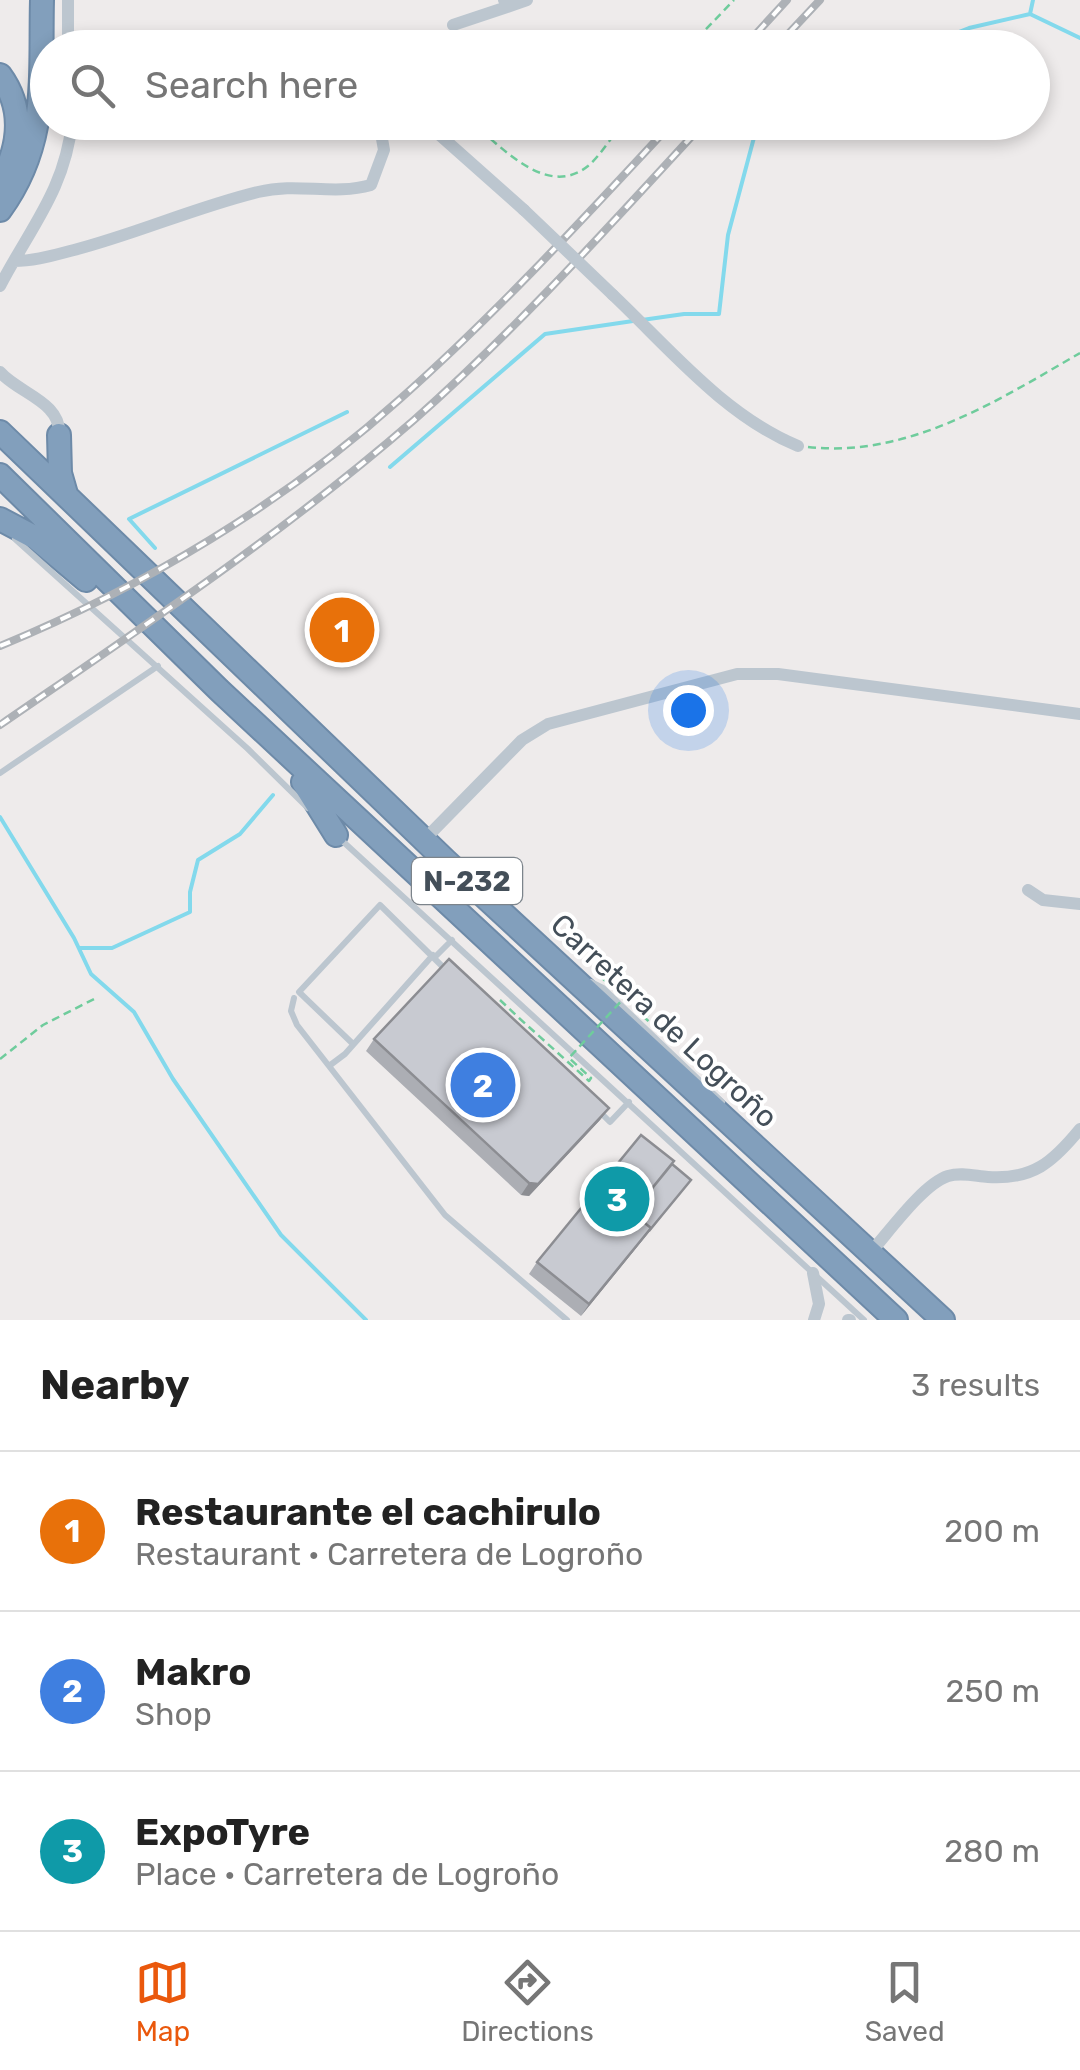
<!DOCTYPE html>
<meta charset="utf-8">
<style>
body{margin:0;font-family:Rubik,sans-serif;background:#f6f6f6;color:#222}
.you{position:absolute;left:688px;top:710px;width:35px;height:35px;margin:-25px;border:8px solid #fff;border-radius:50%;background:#1a73e8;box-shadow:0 0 0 15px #1a73e833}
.badge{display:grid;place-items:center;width:65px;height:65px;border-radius:50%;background:#ea580c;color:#fff;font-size:32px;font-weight:700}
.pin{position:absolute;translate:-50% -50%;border:5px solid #fff;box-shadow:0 2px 10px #0006}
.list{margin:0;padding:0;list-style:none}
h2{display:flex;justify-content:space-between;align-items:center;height:130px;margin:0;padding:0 40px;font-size:42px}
h2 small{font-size:32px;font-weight:400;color:#767676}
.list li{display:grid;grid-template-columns:65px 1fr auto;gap:30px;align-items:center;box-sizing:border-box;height:160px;padding:0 40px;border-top:2px solid #e0e0e0}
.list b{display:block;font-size:38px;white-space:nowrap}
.list p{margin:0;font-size:32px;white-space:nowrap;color:#767676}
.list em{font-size:32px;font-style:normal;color:#767676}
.icon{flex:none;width:55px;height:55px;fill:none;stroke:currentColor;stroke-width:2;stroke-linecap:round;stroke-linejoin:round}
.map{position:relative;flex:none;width:1080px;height:1320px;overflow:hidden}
.search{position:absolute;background:#fff;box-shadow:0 5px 15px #0003;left:30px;right:30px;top:30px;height:110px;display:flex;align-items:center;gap:25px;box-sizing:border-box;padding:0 35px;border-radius:55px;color:#767676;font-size:38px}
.sheet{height:610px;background:#fff}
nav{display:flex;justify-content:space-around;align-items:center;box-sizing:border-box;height:140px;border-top:2px solid #e0e0e0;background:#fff;font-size:28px;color:#767676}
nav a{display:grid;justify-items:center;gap:5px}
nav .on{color:#ea580c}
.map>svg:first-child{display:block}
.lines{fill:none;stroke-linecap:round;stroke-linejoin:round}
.stream{stroke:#83d9ec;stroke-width:4}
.highway-casing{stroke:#6d8aa8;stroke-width:26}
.path{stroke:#6fcc9c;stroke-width:2.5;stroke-dasharray:8 5;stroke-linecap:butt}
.lane{stroke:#bcc6cf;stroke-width:6}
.street{stroke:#bcc6cf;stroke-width:12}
.highway{stroke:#829fbc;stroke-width:22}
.rail-casing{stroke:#adb1b6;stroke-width:8}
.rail{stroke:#fff;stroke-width:4;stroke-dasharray:11;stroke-linecap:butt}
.path-bridge{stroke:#6fcc9c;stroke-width:2.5;stroke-dasharray:8 5;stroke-linecap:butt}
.street-bridge{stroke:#bcc6cf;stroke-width:12}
.wall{fill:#acaeb4}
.shaded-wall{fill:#8c8d92}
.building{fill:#c8cad1;stroke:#8c8d92;stroke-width:2.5}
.labels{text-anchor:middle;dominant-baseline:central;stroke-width:8;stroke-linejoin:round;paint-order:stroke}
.shield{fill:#fff;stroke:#7c848b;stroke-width:2.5}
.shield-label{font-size:28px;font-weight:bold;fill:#444f59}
.street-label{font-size:30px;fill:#444f59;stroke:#fff}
</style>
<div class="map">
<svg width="1080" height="1320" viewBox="0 0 1080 1320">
<rect width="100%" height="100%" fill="#eeebeb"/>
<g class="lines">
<path class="stream" d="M1030,14L1033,0
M918,48L969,28L1030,14L1080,38
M642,320L684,314H719L728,235L756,130L762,122
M390,467L545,334L633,321
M155,548L129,519L347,412
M0,817L74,938L91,974L134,1012L173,1079L281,1235L366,1320
M80,948H112L190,912V892L198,860L240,834L273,795"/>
<defs>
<path id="highway" d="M0,75C25,109 20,147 0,183
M0,210C49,143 40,78 42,0
M0,432L446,861L943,1320
M59,435L60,473L66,494
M0,475L219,690L896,1320
M0,519L36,538L86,580
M303,782L336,835"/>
</defs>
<use href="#highway" class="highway-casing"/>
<path class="path" d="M688,48L734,0
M471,122C502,147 547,199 588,166C601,155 612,136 624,122
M808,447C908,458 997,401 1080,353
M500,1000L519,1018
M0,1059L43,1025L98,997"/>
<path class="lane" d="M15,539L248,749L308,808
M0,773L158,666
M338,837L864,1320
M435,957L452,940
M591,982L603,988L722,1102
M294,998L291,1011L297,1025L445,1215L567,1320
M352,1043L299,992L380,905L445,969
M329,1066L345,1054L433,955
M598,1110L610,1122L629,1102"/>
<path class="street" d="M68,0V48
M507,7L527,0
M453,25L507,7L504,0
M425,122L524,210
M14,261C35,261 54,255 74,250C136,234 196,207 258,192C299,182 332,196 371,185L384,150L379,122
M0,286C30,228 65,190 72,122
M613,295C670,349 725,416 798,446
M0,372C18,393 62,402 59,435
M424,840L522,740L548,724L737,674H778L1080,714
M1028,890L1043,900L1080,904
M870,1253C889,1232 923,1184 948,1176C961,1172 975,1176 988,1177C1033,1180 1053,1162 1080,1129
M813,1273L819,1304L814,1320
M848,1320H850"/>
<use href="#highway" class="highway"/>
<defs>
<path id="rail" d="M743,48L787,0
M775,48L820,0
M0,646C144,587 284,503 400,399C497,313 585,217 673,122
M0,725C141,628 284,533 414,420C518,328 611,224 705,122"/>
</defs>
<use href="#rail" class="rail-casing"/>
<use href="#rail" class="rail"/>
<path class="path-bridge" d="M519,1018L589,1081L591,1078L569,1058L624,998L601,977L604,973L660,1026L657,1029L644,1017"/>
<path class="street-bridge" d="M524,210L613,295"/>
</g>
<path class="wall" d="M374,1039L609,1108L600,1120L529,1196L521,1195L366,1051Z
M672,1164L691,1180L581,1316L529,1274L537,1262Z"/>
<path class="shaded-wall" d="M609,1108L600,1120L529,1196L521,1195L529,1183Z
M691,1180L684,1189L581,1316L589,1304Z"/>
<path class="building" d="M449,959L609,1108L538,1184L529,1183L374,1039Z
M641,1135L674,1161L632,1213L651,1228L589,1304L537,1262Z
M672,1164L691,1180L649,1231L651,1228L632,1213Z"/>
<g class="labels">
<rect class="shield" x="412" y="858" width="110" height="46" rx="8"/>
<g class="shield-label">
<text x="467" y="881">N-232</text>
</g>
<g class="street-label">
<text transform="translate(664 1021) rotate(43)">Carretera de Logroño</text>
</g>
</g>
</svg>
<div class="you"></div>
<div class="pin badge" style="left:342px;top:630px;background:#e8710a">1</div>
<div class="pin badge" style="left:483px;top:1085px;background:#3f7fe0">2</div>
<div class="pin badge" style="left:617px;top:1199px;background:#0f9aa8">3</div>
<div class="search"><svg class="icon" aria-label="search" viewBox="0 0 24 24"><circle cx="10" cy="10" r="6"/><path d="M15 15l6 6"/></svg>Search here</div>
</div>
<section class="sheet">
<h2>Nearby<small>3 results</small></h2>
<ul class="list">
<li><span class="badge" style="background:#e8710a">1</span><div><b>Restaurante el cachirulo</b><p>Restaurant · Carretera de Logroño</p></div><em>200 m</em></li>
<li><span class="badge" style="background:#3f7fe0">2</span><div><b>Makro</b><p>Shop</p></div><em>250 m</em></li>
<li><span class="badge" style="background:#0f9aa8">3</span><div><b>ExpoTyre</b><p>Place · Carretera de Logroño</p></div><em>280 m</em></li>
</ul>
</section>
<nav>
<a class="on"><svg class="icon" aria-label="map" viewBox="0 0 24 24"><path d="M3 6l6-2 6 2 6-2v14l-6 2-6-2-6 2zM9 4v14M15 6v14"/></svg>Map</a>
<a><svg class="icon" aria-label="directions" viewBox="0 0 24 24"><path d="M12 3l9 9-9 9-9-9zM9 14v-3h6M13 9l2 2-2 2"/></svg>Directions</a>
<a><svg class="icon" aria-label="saved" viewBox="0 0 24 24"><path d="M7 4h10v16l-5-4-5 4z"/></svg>Saved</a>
</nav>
